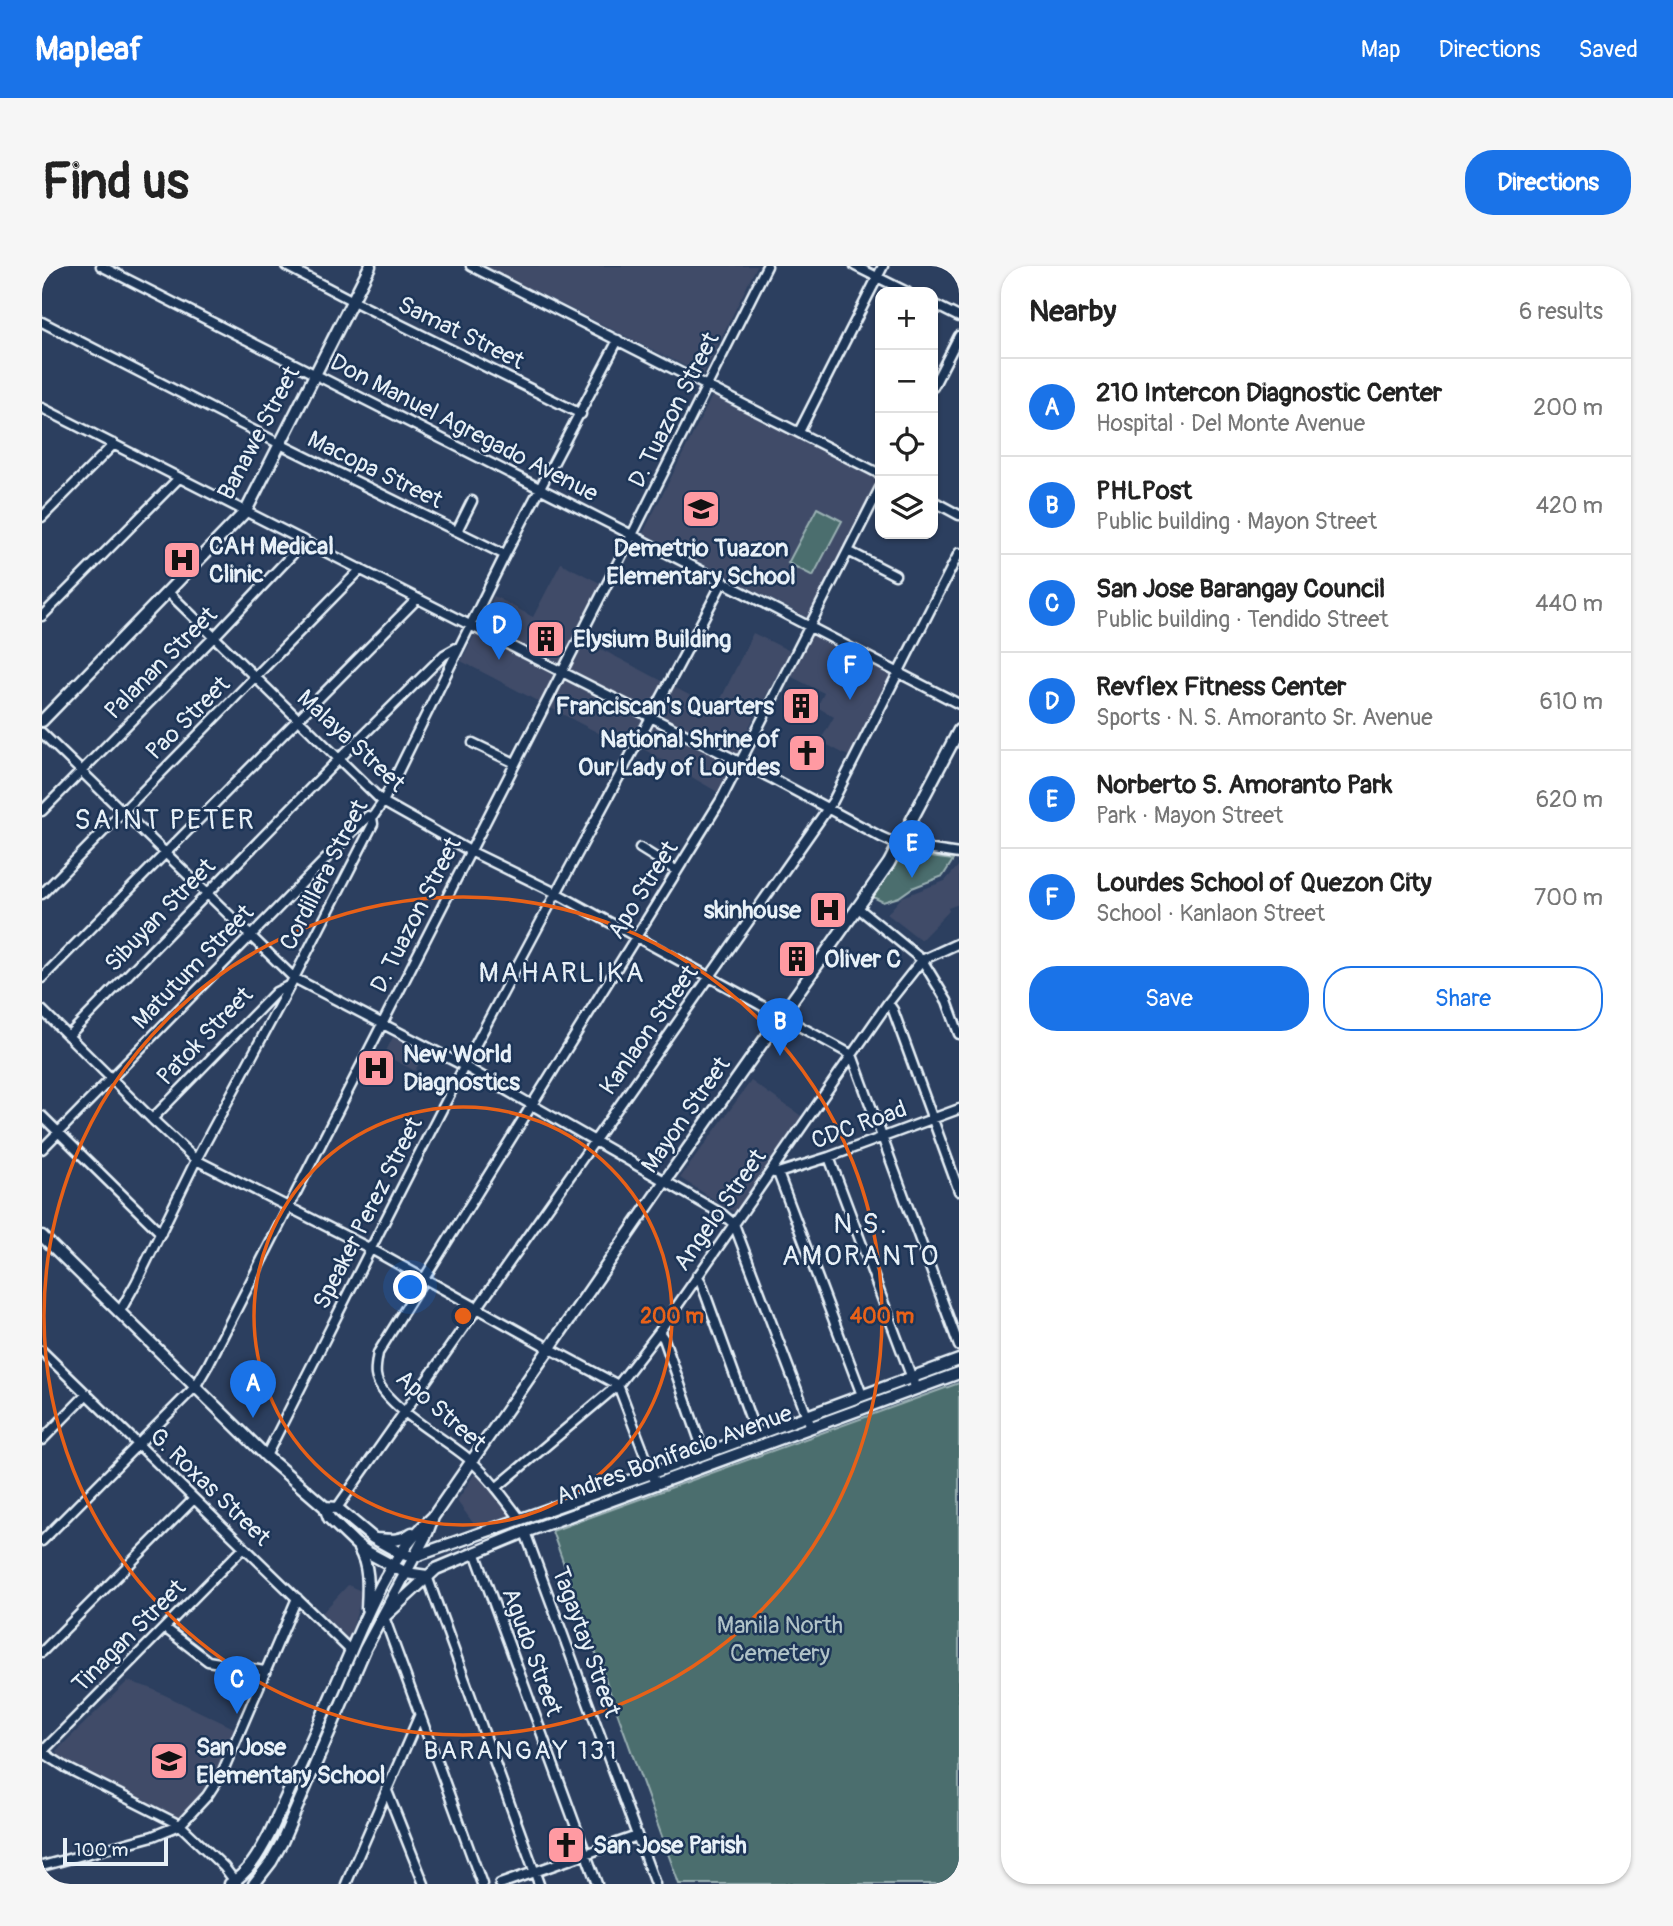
<!DOCTYPE html>
<meta charset="utf-8">
<style>
body{margin:0;font-family:Pangolin,sans-serif;background:#f6f6f6;color:#222}
.controls{position:absolute;right:21px;top:21px;display:grid;overflow:hidden;border-radius:14px;box-shadow:0 2px 5px #0004}
.controls button{width:63px;height:63px;display:grid;place-items:center;padding:0;border:0;border-bottom:2px solid #e0e0e0;background:#fff;color:#222;font:35px sans-serif}
.scale{position:absolute;left:21px;bottom:18px;width:105px;box-sizing:border-box;padding-left:7px;border:4px solid #e8f1f8;border-top:0;font-size:19px;line-height:24px;white-space:nowrap;color:#e8f1f8;-webkit-text-stroke:5px #1d3557;paint-order:stroke}
.you{position:absolute;left:369px;top:1022px;width:24px;height:24px;margin:-18px;border:5px solid #fff;border-radius:50%;background:#1a73e8;box-shadow:0 0 0 10px #1a73e833}
.badge{display:grid;place-items:center;width:46px;height:46px;border-radius:50%;background:#1a73e8;color:#fff;font-size:23px;font-weight:700}
.pin{position:absolute;translate:-50% -58px;filter:drop-shadow(0 2px 4px #0008)}
.pin::after{content:'';position:absolute;top:37px;width:24px;height:21px;background:inherit;clip-path:polygon(0 0,100% 0,50% 100%)}
.list{margin:0;padding:0;list-style:none}
h2{display:flex;justify-content:space-between;align-items:center;height:91px;margin:0;padding:0 28px;font-size:30px}
h2 small{font-size:23px;font-weight:400;color:#767676}
.list li{display:grid;grid-template-columns:46px 1fr auto;gap:21px;align-items:center;box-sizing:border-box;height:98px;padding:0 28px;border-top:2px solid #e0e0e0}
.list b{display:block;font-size:26px;white-space:nowrap}
.list p{margin:0;font-size:23px;white-space:nowrap;color:#767676}
.list em{font-size:23px;font-style:normal;color:#767676}
.actions{display:flex;gap:14px;padding:21px 28px}
.actions a{flex:1;padding:16px 0;border:2px solid #1a73e8;border-radius:28px;text-align:center;font-size:24px;color:#1a73e8}
.actions .main{background:#1a73e8;color:#fff}
.icon{flex:none;width:38px;height:38px;fill:none;stroke:currentColor;stroke-width:2;stroke-linecap:round;stroke-linejoin:round}
.map{position:relative;flex:none;width:917px;height:1618px;overflow:hidden;border-radius:28px}
header{display:flex;align-items:center;gap:42px;box-sizing:border-box;height:98px;padding:0 35px;background:#1a73e8;color:#fff}
header strong{font-size:33px}
nav{display:flex;gap:38px;margin-inline-start:auto;font-size:24px}
.intro{display:flex;align-items:center;justify-content:space-between;box-sizing:border-box;height:168px;padding:0 42px}
h1{margin:0;font-size:49px}
.button{padding:18px 32px;border-radius:28px;background:#1a73e8;color:#fff;font-size:24px;font-weight:700}
main{display:flex;gap:42px;padding:0 42px}
aside{flex:1;background:#fff;border-radius:28px;box-shadow:0 2px 5px #0004}
.map>svg:first-child{display:block}
.built{fill:#3f4b68}
.green{fill:#4c6e6e;stroke:#9ab0b3;stroke-width:2}
.lines{fill:none;stroke-linecap:round;stroke-linejoin:round}
.minor-casing{stroke:#e8f1f8;stroke-width:13}
.major-casing{stroke:#e8f1f8;stroke-width:15}
.minor{stroke:#1d3557;stroke-width:8}
.major{stroke:#1d3557;stroke-width:10}
.ring{fill:none;stroke:#e86118;stroke-width:3.5}
.labels{text-anchor:middle;dominant-baseline:central;stroke-width:5;stroke-linejoin:round;paint-order:stroke}
.street-label{font-size:24px;fill:#e8f1f8;stroke:#1d3557}
.poi-label{font-size:24px;font-weight:bold;fill:#e8f1f8;stroke:#1d3557;text-anchor:start}
.park-label{font-size:24px;fill:#b1c3c8;stroke:#1d3557}
.neighbourhood-label{font-size:26px;letter-spacing:2px;fill:#e8f1f8;stroke:#1d3557}
.quarter-label{font-size:28px;letter-spacing:2px;fill:#e8f1f8;stroke:#1d3557}
.centre{fill:#e86118;stroke:#1d3557;stroke-width:3.5}
.ring-label{font-size:21px;text-anchor:middle;font-weight:bold;fill:#e86118;stroke:#1d3557;stroke-width:5;stroke-linejoin:round;paint-order:stroke}
</style>
<header>
<strong>Mapleaf</strong>
<nav><a>Map</a><a>Directions</a><a>Saved</a></nav>
</header>
<div class="intro"><h1>Find us</h1><a class="button">Directions</a></div>
<main>
<div class="map">
<svg width="917" height="1618" viewBox="0 0 917 1618">
<rect width="100%" height="100%" fill="#2c3f5f"/>
<filter id="ink" filterUnits="userSpaceOnUse"><feTurbulence type="fractalNoise" baseFrequency=".0143" numOctaves="2"/><feDisplacementMap in="SourceGraphic" scale="14" xChannelSelector="R" yChannelSelector="G"/><feConvolveMatrix kernelMatrix="1 2 1 2 8 2 1 2 1" color-interpolation-filters="sRGB"/></filter>
<g filter="url(#ink)">
<path class="built" d="M443,0H715L661,109Z
M671,128L838,214L768,353L601,267Z
M519,297L558,317L532,369L674,443L711,367L748,385L707,461L712,464L679,528L591,477L587,483L419,395L452,330L491,351Z
M771,368L851,409L808,491L778,475L792,451L775,441L782,427L748,410Z
M917,599V638L906,642L907,645L879,674L845,648L860,631L903,615Z
M351,771L382,787L373,805L342,789Z
M709,815L765,854L695,948L638,912Z
M435,1204L471,1249L434,1261L415,1235Z
M306,1319L321,1326L307,1374L280,1347Z
M86,1415L108,1422L194,1463L171,1514L154,1537L137,1555L18,1492L14,1485Z"/>
<path class="green" d="M775,242L800,255L771,310L746,297Z
M865,588L911,594L901,610L870,622L857,631L841,636L831,631L857,591Z
M917,1117V1618H637L510,1265Z"/>
<g class="lines">
<defs>
<path id="minor" d="M59,0L590,269L917,438
M244,0L311,35L539,148
M429,0L838,208
M813,0L865,26
M891,38L917,51
M0,56L238,178L463,289
M891,121L917,70
M0,142L731,513L839,571L857,579L917,588
M757,166L841,0
M891,235L917,249
M0,251L72,178
M415,265L430,235
M806,285L853,309
M126,326L341,536L428,585L514,627L810,789L917,1080
M0,350L137,212
M0,467L252,712L422,800L680,948L692,958L769,1161
M431,477L473,497
M0,545L172,371L263,275
M598,582L635,605
M0,628L319,303
M815,641L880,694L905,735L917,768
M0,712L375,333
M846,737L851,744L917,925
M0,744L110,853L154,894L329,983L507,1082L576,1119L614,1218
M26,770L296,494L402,389L418,380
M0,850L119,967
M110,853L234,726L248,719
M0,883L323,553L326,550L330,552
M787,891L874,1123
M732,907H736L787,891L917,843
M736,907L820,1129
M655,1010L659,1016L714,1168
M77,1047L94,1017L154,894L252,712L331,558L330,552L341,536L463,289L576,74
M617,1066L622,1073L662,1187
M0,1085L309,1385
M0,1174L45,1128
M224,1190C290,1060 355,929 423,799C507,637 597,477 681,315
M454,1222L576,1119L617,1066L846,737L880,694L917,677
M295,1242L791,535L917,287
M478,1253C463,1233 448,1212 429,1195C407,1174 338,1139 334,1109C333,1102 335,1094 336,1087L679,534L838,222
M483,1266L613,1618
M0,1275L153,1121L166,1099L590,269L725,0
M433,1286L555,1618
M385,1310L497,1618
M342,1351L440,1618
M123,1362L166,1395L222,1405
M0,1386L152,1233
M0,1486L202,1281
M0,1486L25,1502L138,1559L182,1601L195,1618
M345,1525L382,1618
M0,1600L111,1570L138,1559L165,1530L180,1507L255,1332
M304,1618L378,1448
M458,1618L595,1570"/>
<path id="major" d="M0,455L204,245L328,0
M0,970L224,1190L283,1241L287,1252L314,1278L325,1286L364,1307L385,1310
M283,1241L295,1242L331,1272L358,1287L371,1291L610,1207L917,1094
M334,1273C348,1274 358,1276 370,1267
M317,1283C328,1301 326,1322 325,1343
M342,1351L394,1303L483,1266L917,1107
M188,1618C207,1606 217,1588 227,1569C251,1517 274,1464 297,1412C322,1356 344,1292 391,1251L623,915L847,597L917,464
M212,1618L229,1596L240,1576L323,1383L385,1267L391,1251"/>
</defs>
<use href="#minor" class="minor-casing"/>
<use href="#major" class="major-casing"/>
<use href="#minor" class="minor"/>
<use href="#major" class="major"/>
</g>
</g>
<g class="ring">
<circle cx="421" cy="1050" r="209"/>
<circle cx="421" cy="1050" r="419"/>
</g>
<defs>
<symbol id="school-square" viewBox="-11 -11 22 22"><rect x="-9" y="-9" width="18" height="18" rx="4" fill="#ff9aa2" stroke="#1d3557"/><path d="M0-5L7-2L0 1L-7-2ZM-4 1L0 2.5L4 1V4Q0 6-4 4Z" fill="#111"/></symbol>
<symbol id="hospital-square" viewBox="-11 -11 22 22"><rect x="-9" y="-9" width="18" height="18" rx="4" fill="#ff9aa2" stroke="#1d3557"/><path d="M-5-5h3v3.5h4V-5h3V5h-3V1.5h-4V5h-3Z" fill="#111"/></symbol>
<symbol id="building-square" viewBox="-11 -11 22 22"><rect x="-9" y="-9" width="18" height="18" rx="4" fill="#ff9aa2" stroke="#1d3557"/><path d="M-4-6H4V6H1V3H-1V6H-4ZM-2.5-4.3h1.7v1.8h-1.7ZM.8-4.3h1.7v1.8H.8ZM-2.5-1h1.7V.8h-1.7ZM.8-1h1.7V.8H.8Z" fill="#111"/></symbol>
<symbol id="church-square" viewBox="-11 -11 22 22"><rect x="-9" y="-9" width="18" height="18" rx="4" fill="#ff9aa2" stroke="#1d3557"/><path d="M-1.2-6h2.4v3.5h3.3v2.4h-3.3V6h-2.4V-.1h-3.3v-2.4h3.3Z" fill="#111"/></symbol>
</defs>
<g fill-rule="evenodd">
<use href="#school-square" x="637" y="221" width="44" height="44"/>
<use href="#hospital-square" x="118" y="272" width="44" height="44"/>
<use href="#building-square" x="482" y="351" width="44" height="44"/>
<use href="#building-square" x="737" y="418" width="44" height="44"/>
<use href="#church-square" x="743" y="465" width="44" height="44"/>
<use href="#hospital-square" x="764" y="622" width="44" height="44"/>
<use href="#building-square" x="733" y="671" width="44" height="44"/>
<use href="#hospital-square" x="312" y="780" width="44" height="44"/>
<use href="#school-square" x="105" y="1473" width="44" height="44"/>
<use href="#church-square" x="502" y="1557" width="44" height="44"/>
</g>
<g class="labels">
<g class="street-label">
<text transform="translate(419 67) rotate(26)">Samat Street</text>
<text transform="translate(632 144) rotate(-63)">D. Tuazon Street</text>
<text transform="translate(422 162) rotate(27)">Don Manuel Agregado Avenue</text>
<text transform="translate(217 167) rotate(-62)">Banawe Street</text>
<text transform="translate(333 204) rotate(26)">Macopa Street</text>
<text transform="translate(119 397) rotate(-45)">Palanan Street</text>
<text transform="translate(146 452) rotate(-45)">Pao Street</text>
<text transform="translate(309 475) rotate(43)">Malaya Street</text>
<text transform="translate(282 609) rotate(-63)">Cordillera Street</text>
<text transform="translate(601 624) rotate(-58)">Apo Street</text>
<text transform="translate(118 649) rotate(-46)">Sibuyan Street</text>
<text transform="translate(374 649) rotate(-63)">D. Tuazon Street</text>
<text transform="translate(151 701) rotate(-46)">Matutum Street</text>
<text transform="translate(607 764) rotate(-55)">Kanlaon Street</text>
<text transform="translate(163 770) rotate(-46)">Patok Street</text>
<text transform="translate(644 849) rotate(-55)">Mayon Street</text>
<text transform="translate(817 859) rotate(-20)">CDC Road</text>
<text transform="translate(678 944) rotate(-55)">Angelo Street</text>
<text transform="translate(326 947) rotate(-63)">Speaker Perez Street</text>
<text transform="translate(399 1145) rotate(41)">Apo Street</text>
<text transform="translate(632 1189) rotate(-20)">Andres Bonifacio Avenue</text>
<text transform="translate(168 1221) rotate(44)">G. Roxas Street</text>
<text transform="translate(87 1370) rotate(-45)">Tinagan Street</text>
<text transform="translate(544 1376) rotate(70)">Tagaytay Street</text>
<text transform="translate(490 1386) rotate(70)">Agudo Street</text>
</g>
<g class="poi-label">
<text x="167" y="280">CAH Medical<tspan x="167" dy="28">Clinic</tspan></text>
<text x="659" y="282" text-anchor="middle">Demetrio Tuazon<tspan x="659" dy="28">Elementary School</tspan></text>
<text x="531" y="373">Elysium Building</text>
<text x="732" y="440" text-anchor="end">Franciscan's Quarters</text>
<text x="738" y="473" text-anchor="end">National Shrine of<tspan x="738" dy="28">Our Lady of Lourdes</tspan></text>
<text x="759" y="644" text-anchor="end">skinhouse</text>
<text x="782" y="693">Oliver C</text>
<text x="361" y="788">New World<tspan x="361" dy="28">Diagnostics</tspan></text>
<text x="154" y="1481">San Jose<tspan x="154" dy="28">Elementary School</tspan></text>
<text x="551" y="1579">San Jose Parish</text>
</g>
<g class="park-label">
<text x="738" y="1359">Manila North<tspan x="738" dy="28">Cemetery</tspan></text>
</g>
<g class="neighbourhood-label">
<text x="479" y="1485">BARANGAY 131</text>
</g>
<g class="quarter-label">
<text x="123" y="554">SAINT PETER</text>
<text x="520" y="707">MAHARLIKA</text>
<text x="819" y="958">N.S.<tspan x="819" dy="32">AMORANTO</tspan></text>
</g>
</g>
<circle cx="421" cy="1050" r="10" class="centre"/>
<g class="ring-label">
<text x="630" y="1057">200 m</text>
<text x="840" y="1057">400 m</text>
</g>
</svg>
<div class="controls">
<button>+</button>
<button>−</button>
<button><svg class="icon" aria-label="locate" viewBox="0 0 24 24"><circle cx="12" cy="12" r="6"/><path d="M12 2v4M12 18v4M2 12h4M18 12h4"/></svg></button>
<button><svg class="icon" aria-label="layers" viewBox="0 0 24 24"><path d="M12 4l9 5-9 5-9-5zM3 14l9 5 9-5"/></svg></button>
</div>
<div class="scale">100 m</div>
<div class="you"></div>
<div class="pin badge" style="left:211px;top:1152px">A</div>
<div class="pin badge" style="left:738px;top:790px">B</div>
<div class="pin badge" style="left:195px;top:1448px">C</div>
<div class="pin badge" style="left:457px;top:394px">D</div>
<div class="pin badge" style="left:870px;top:612px">E</div>
<div class="pin badge" style="left:808px;top:434px">F</div>
</div>
<aside>
<h2>Nearby<small>6 results</small></h2>
<ul class="list">
<li><span class="badge">A</span><div><b>210 Intercon Diagnostic Center</b><p>Hospital · Del Monte Avenue</p></div><em>200 m</em></li>
<li><span class="badge">B</span><div><b>PHLPost</b><p>Public building · Mayon Street</p></div><em>420 m</em></li>
<li><span class="badge">C</span><div><b>San Jose Barangay Council</b><p>Public building · Tendido Street</p></div><em>440 m</em></li>
<li><span class="badge">D</span><div><b>Revflex Fitness Center</b><p>Sports · N. S. Amoranto Sr. Avenue</p></div><em>610 m</em></li>
<li><span class="badge">E</span><div><b>Norberto S. Amoranto Park</b><p>Park · Mayon Street</p></div><em>620 m</em></li>
<li><span class="badge">F</span><div><b>Lourdes School of Quezon City</b><p>School · Kanlaon Street</p></div><em>700 m</em></li>
</ul>
<div class="actions"><a class="main">Save</a><a>Share</a></div>
</aside>
</main>
